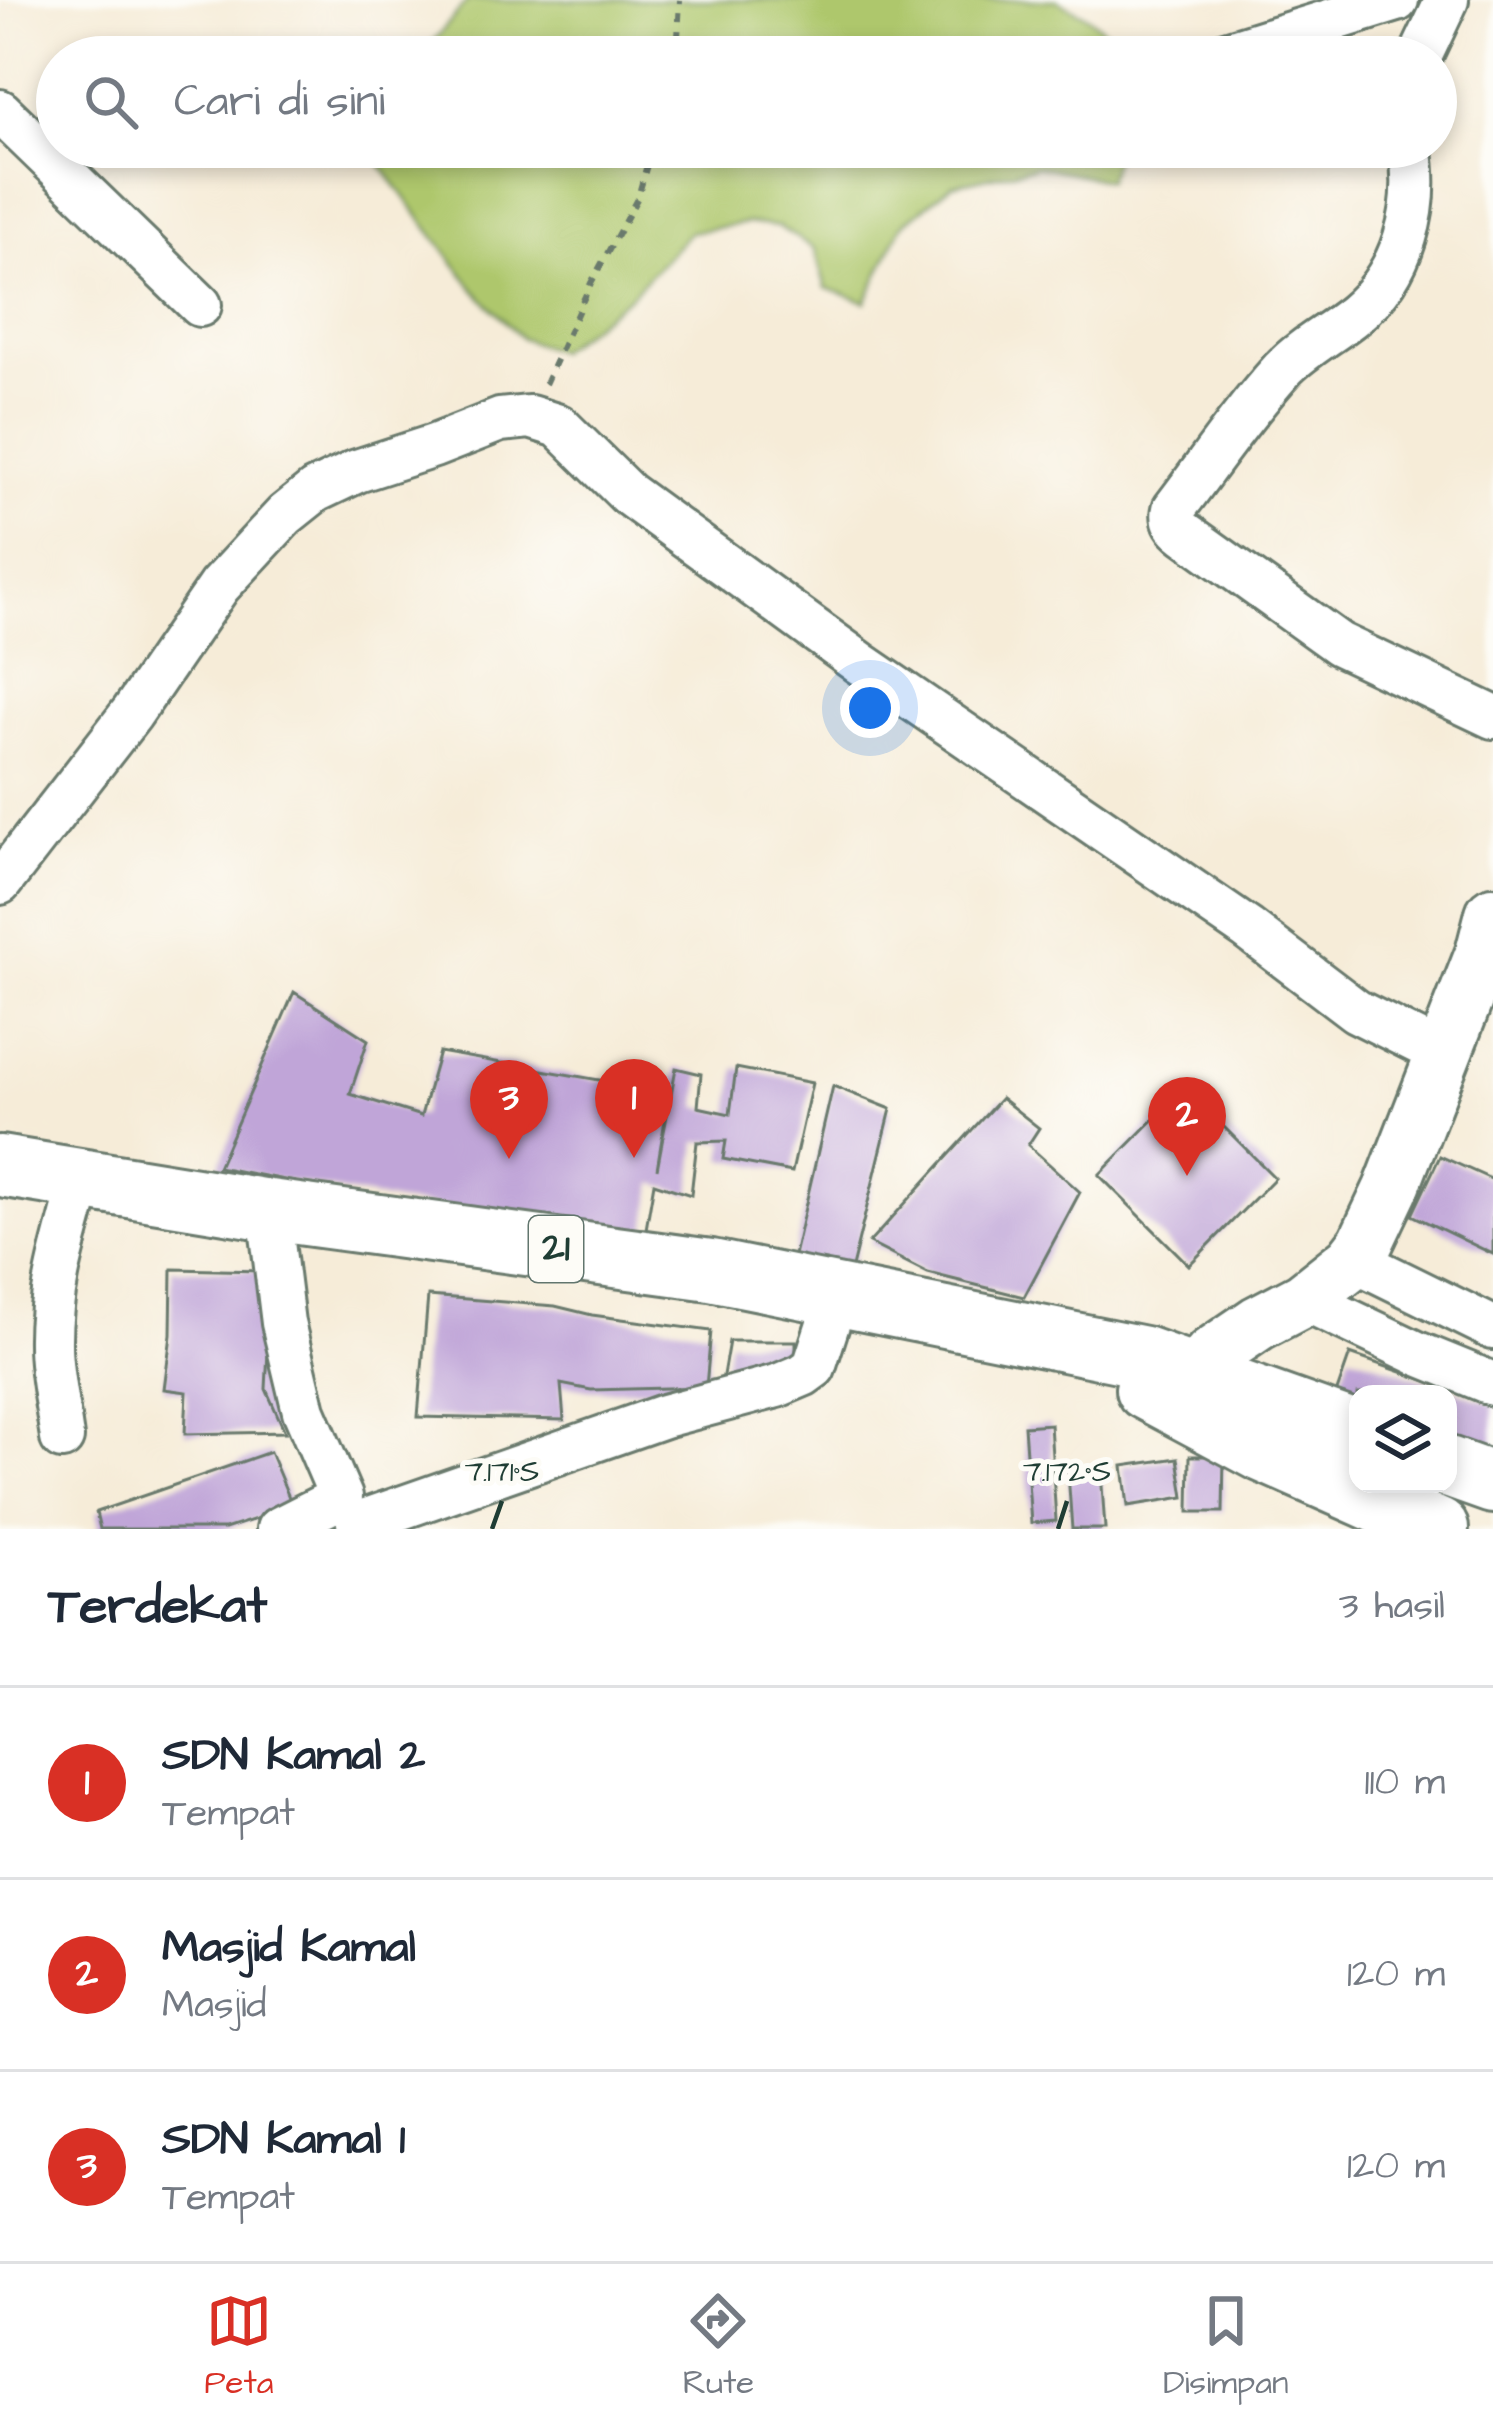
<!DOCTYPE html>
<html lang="id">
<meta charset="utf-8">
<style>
body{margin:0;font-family:"Architects Daughter",sans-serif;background:#f6f6f7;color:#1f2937}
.controls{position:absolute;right:36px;bottom:36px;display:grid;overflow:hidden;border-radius:24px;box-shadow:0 6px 18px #0003}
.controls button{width:108px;height:108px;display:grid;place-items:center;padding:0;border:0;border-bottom:3px solid #e0e1e3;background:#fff;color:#1f2937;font:60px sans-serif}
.you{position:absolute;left:870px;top:708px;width:42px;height:42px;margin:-30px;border:9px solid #fff;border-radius:50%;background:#1a73e8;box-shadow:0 0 0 18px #1a73e833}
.badge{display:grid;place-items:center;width:78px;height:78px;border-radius:50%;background:#d93025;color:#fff;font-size:39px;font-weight:700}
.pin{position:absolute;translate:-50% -99px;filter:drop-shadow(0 3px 6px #0008)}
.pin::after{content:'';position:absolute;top:63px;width:42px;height:36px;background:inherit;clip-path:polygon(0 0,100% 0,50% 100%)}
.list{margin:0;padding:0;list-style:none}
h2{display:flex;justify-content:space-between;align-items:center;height:156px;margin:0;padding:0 48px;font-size:51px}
h2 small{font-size:39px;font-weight:400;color:#747a83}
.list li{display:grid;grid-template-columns:78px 1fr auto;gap:36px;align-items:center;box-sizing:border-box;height:192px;padding:0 48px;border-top:3px solid #e0e1e3}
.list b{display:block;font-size:45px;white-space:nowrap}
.list p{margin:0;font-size:39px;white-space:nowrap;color:#747a83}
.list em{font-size:39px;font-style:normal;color:#747a83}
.icon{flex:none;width:66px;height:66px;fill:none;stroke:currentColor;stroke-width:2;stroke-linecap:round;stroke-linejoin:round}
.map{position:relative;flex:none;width:1493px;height:1529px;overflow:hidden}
.search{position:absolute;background:#fff;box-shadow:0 6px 18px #0003;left:36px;right:36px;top:36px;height:132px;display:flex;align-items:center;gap:30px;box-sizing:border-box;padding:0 42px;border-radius:66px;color:#747a83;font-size:45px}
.sheet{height:732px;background:#fff}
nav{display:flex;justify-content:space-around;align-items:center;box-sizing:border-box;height:168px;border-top:3px solid #e0e1e3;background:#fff;font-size:33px;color:#747a83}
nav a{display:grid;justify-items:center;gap:6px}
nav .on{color:#d93025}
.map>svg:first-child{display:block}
.green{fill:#aec76c;stroke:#668250;stroke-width:3}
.building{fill:#c0a5d8}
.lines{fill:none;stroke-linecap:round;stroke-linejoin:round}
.minor-casing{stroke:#6a7a6d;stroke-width:48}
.major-casing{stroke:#6a7a6d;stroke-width:60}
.highway-casing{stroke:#6a7a6d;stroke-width:66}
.path{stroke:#6a7a6d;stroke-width:6;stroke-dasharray:9 9;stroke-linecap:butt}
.minor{stroke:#fff;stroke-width:42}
.major{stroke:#fff;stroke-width:54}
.highway{stroke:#fff;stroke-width:60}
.ticks{fill:none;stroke:#1f3d34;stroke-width:4.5}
.labels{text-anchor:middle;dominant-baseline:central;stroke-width:10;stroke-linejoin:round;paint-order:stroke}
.shield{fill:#fdfcf7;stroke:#62766e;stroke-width:3}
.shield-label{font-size:39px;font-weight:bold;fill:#1f3d34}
.ticks-label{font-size:30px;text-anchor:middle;fill:#1f3d34;stroke:#fdfcf7;stroke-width:10;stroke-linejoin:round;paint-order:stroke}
</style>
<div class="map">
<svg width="1493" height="1529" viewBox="0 0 1493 1529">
<rect width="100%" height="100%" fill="#fdfcf7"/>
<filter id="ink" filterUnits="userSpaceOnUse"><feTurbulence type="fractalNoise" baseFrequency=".00833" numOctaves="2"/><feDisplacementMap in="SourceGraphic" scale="24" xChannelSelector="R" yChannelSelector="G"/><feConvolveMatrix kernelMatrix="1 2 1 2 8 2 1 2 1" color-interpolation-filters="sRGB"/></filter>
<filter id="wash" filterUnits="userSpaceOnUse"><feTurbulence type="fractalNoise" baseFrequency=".004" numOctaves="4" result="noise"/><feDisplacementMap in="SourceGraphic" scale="48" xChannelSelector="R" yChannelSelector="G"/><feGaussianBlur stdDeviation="2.7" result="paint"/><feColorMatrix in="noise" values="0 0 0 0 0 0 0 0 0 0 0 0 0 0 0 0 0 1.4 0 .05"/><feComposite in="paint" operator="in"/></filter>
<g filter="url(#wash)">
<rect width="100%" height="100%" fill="#f6ecd8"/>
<path class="green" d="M468,0H1056L1089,17L1135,57H420Z
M367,147H1119L1107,180L1037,166L952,185L902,225L866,302L826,288L815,249L779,227L747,223L690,232L629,297L557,351L522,339L474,289Z"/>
<g id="blocks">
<path class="building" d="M294,992L368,1040L350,1094L421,1116L439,1052L622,1084L670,1089L657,1169L676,1068L701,1074L698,1107L730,1114L736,1068L812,1083L792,1172L723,1159L726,1141L697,1142L691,1195L654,1183L646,1229L597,1227L397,1202L218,1167Z
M833,1086L891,1109L850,1275L792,1264Z
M1185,1088L1275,1178L1189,1265L1099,1175Z
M1001,1098L1039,1128L1028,1145L1080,1192L1024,1297L928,1273L869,1243Z
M1440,1156L1493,1180V1254L1412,1215Z
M172,1269L262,1271L269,1332L266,1389L285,1432L185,1434L187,1392L164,1389L171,1335Z
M428,1296L555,1306L592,1315L711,1331L706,1387L591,1390L561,1384L564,1420L418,1417Z
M729,1341H796V1358L780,1374L722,1381Z
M1350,1354L1493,1404V1451L1448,1436V1394H1358V1405L1335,1397Z
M1050,1424L1056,1521L1031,1523L1024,1426Z
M270,1452L293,1507L225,1529H100L96,1512Z
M1190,1456H1224L1223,1512H1189Z
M1178,1458L1184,1497L1128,1506L1123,1466Z
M1101,1471L1105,1529H1072L1068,1473Z"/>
</g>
</g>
<g filter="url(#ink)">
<use href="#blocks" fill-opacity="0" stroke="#6a7a6d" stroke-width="3"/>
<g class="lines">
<defs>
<path id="minor" d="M1213,57L1397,0
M1420,57L1447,0
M0,111L200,305
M1410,147C1421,207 1404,273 1355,314C1332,333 1302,348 1282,370C1243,413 1209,463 1174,509C1171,521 1177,527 1186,534L1339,644L1493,717
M0,883L132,713L219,586L285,515L315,491L357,471L434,446L500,420L530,417L559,426L628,494L860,663L1248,929L1356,1011L1442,1054
M269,1210L283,1323L304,1411L341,1497L278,1529
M1352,1261L1371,1268L1493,1328
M1304,1299L1417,1353L1493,1384
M62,1438C58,1407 50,1375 50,1344C49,1288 68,1232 82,1179
M358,1523L664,1416L777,1386L803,1375L814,1367L837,1296"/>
<path id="major" d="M1178,1406L1211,1355L1258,1323L1304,1299L1352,1261L1365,1244L1391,1189L1483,953L1493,914"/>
<path id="highway" d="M0,1166L269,1210L711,1270L1144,1357L1358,1433
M1146,1389L1262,1451L1438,1529
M1448,1467L1493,1483"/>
</defs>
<use href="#minor" class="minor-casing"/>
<use href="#major" class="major-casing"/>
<use href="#highway" class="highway-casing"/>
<path class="path" d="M677,57L680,0
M545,384L591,283L638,197L652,147"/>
<use href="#minor" class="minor"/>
<use href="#major" class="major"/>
<use href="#highway" class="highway"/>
</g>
</g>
<path class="ticks" d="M492,1529L502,1501M1058,1529L1067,1501"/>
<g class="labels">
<rect class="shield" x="529" y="1216" width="54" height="66" rx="9"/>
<g class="shield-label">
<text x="556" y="1249">21</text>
</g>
</g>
<g class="ticks-label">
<text x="502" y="1481">7.171°S</text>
<text x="1067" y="1481">7.172°S</text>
</g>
</svg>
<div class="controls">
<button><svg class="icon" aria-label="layers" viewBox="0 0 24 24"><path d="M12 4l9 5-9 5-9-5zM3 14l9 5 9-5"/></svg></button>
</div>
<div class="you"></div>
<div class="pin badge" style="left:634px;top:1158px">1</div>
<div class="pin badge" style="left:1187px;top:1176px">2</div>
<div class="pin badge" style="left:509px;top:1159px">3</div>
<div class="search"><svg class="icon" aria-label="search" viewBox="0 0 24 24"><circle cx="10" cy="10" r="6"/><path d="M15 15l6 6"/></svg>Cari di sini</div>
</div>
<section class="sheet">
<h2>Terdekat<small>3 hasil</small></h2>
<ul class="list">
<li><span class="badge">1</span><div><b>SDN Kamal 2</b><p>Tempat</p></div><em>110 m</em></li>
<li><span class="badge">2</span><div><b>Masjid Kamal</b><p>Masjid</p></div><em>120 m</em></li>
<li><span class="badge">3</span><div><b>SDN Kamal 1</b><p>Tempat</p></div><em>120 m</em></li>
</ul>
</section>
<nav>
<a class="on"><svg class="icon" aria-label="map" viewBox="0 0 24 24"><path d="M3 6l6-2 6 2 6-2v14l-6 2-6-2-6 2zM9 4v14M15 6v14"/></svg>Peta</a>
<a><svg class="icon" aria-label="directions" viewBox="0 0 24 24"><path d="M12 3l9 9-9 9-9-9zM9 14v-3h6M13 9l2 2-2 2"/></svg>Rute</a>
<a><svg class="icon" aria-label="saved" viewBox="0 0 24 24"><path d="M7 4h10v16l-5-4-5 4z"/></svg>Disimpan</a>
</nav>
